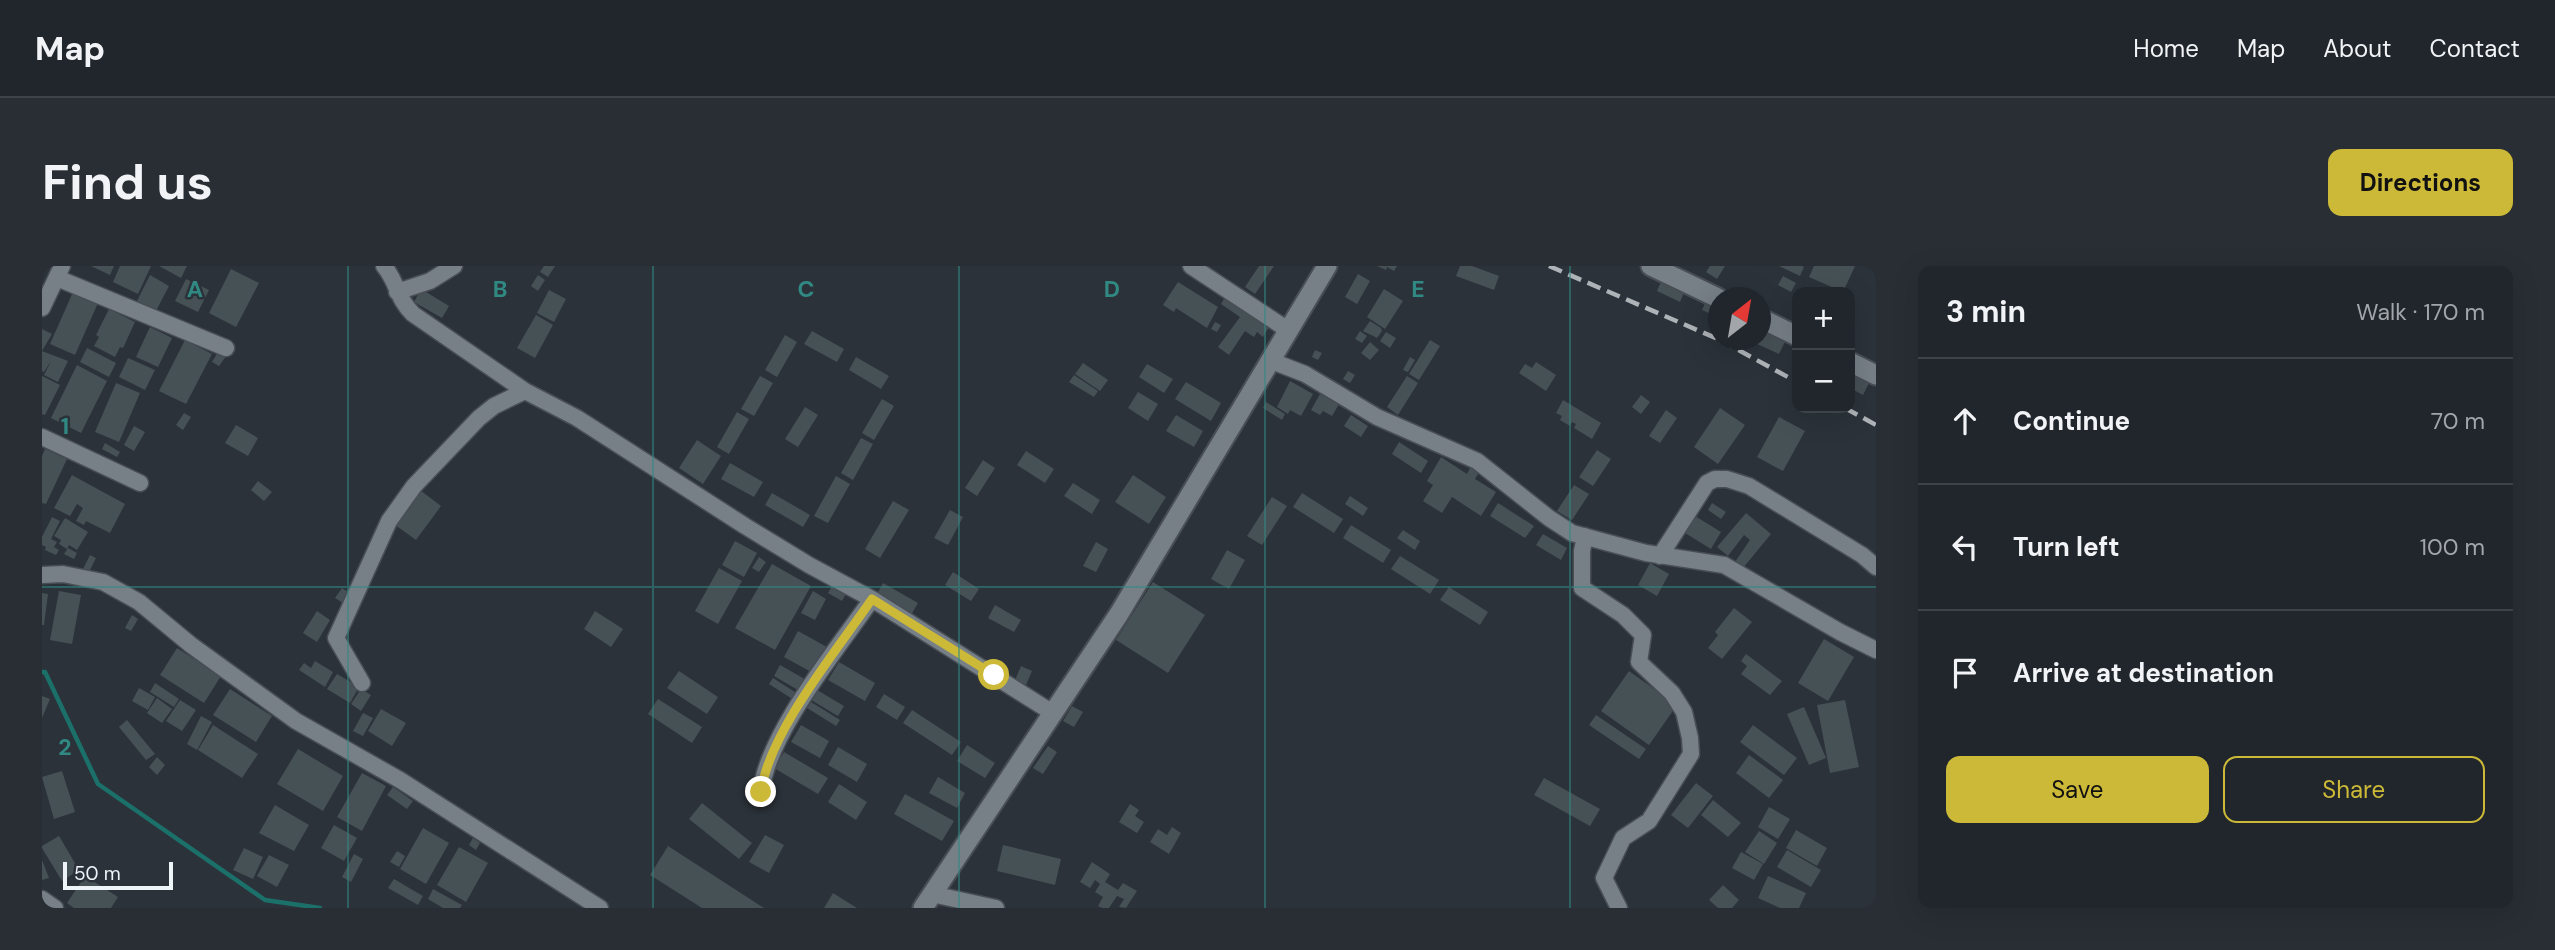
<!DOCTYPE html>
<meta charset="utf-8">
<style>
body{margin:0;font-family:"DM Sans",sans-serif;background:#282e33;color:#f1f3f6}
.controls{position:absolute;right:21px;top:21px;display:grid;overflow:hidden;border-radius:14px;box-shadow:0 7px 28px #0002}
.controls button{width:63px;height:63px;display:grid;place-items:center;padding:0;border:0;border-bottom:2px solid #3d4347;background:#20262b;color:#f1f3f6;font:35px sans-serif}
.compass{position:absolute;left:1666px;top:21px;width:63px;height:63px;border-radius:50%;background:#20262b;box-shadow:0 7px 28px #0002;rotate:31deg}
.scale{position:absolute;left:21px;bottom:18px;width:110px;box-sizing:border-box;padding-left:7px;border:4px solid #eff4f8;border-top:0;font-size:19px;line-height:24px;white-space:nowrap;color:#eff4f8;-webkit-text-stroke:5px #2b3239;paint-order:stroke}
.stop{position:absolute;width:21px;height:21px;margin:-16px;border:5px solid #ccb938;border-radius:50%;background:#fff}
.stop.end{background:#ccb938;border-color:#fff;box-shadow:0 2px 7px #0008}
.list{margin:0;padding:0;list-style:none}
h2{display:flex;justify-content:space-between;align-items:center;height:91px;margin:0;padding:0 28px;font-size:30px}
h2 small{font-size:23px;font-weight:400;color:#a2a5a9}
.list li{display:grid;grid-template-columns:46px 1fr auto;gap:21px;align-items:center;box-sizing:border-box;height:126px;padding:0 28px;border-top:2px solid #3d4347}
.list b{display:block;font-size:26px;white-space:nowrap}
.list em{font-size:23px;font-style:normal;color:#a2a5a9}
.actions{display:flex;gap:14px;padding:21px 28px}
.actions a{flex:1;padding:16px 0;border:2px solid #ccb938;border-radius:14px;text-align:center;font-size:24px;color:#ccb938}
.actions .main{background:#ccb938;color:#111}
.icon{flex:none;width:38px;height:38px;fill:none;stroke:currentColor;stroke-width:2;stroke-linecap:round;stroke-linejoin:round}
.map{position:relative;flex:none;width:1834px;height:642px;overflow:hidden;border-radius:14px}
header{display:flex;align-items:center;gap:42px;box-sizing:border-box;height:98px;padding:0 35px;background:#20262b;border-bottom:2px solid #3d4347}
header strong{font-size:33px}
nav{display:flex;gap:38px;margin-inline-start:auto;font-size:24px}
.intro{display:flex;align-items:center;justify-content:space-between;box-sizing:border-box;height:168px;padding:0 42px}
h1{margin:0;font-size:49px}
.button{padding:18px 32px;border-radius:14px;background:#ccb938;color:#111;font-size:24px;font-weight:700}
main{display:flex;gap:42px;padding:0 42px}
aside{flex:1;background:#20262b;border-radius:14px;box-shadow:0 7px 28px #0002}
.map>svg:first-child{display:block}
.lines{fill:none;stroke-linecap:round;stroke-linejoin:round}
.stream{stroke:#1c706a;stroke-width:4.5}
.building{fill:#465155}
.minor-casing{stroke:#484e54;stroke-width:19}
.tertiary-casing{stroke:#484e54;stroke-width:23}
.minor{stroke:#777f87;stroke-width:16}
.tertiary{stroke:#777f87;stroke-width:19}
.rail{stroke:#aeb3b8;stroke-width:4.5;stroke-dasharray:14 7;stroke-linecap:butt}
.route{stroke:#ccb938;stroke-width:9}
.grid{fill:none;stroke:#318983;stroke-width:2;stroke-opacity:0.55}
.grid-label{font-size:23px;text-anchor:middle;font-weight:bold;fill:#318983;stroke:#2b3239;stroke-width:5;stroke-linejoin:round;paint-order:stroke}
</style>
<header>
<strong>Map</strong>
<nav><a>Home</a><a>Map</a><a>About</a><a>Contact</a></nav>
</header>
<div class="intro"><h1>Find us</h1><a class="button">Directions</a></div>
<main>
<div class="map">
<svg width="1834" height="642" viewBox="0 0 1834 642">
<rect width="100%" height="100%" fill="#2b3239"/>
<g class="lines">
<path class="stream" d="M0,406H3L56,518L223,634L278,642"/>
</g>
<path class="building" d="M49,0H72L68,9Z
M78,0H109L96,28L71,16Z
M117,0H145L139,12Z
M502,0H513L506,11L498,6Z
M1217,0H1232L1213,28L1203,21Z
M1335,0H1355L1352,5L1345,1L1344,4Z
M1418,0H1430L1457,10L1452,24L1414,10Z
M1668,0H1683L1675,13L1664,6Z
M1737,0H1760L1762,1L1758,10Z
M1772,0H1813L1801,26L1767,11Z
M189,3L217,17L194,61L167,47Z
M1316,8L1328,15L1315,38L1303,31Z
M108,9L127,20L114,45L95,35Z
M496,9L503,14L496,25L489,20Z
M1741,10L1754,17L1749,26L1736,19Z
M1621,11L1644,22L1638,36L1615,25Z
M144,13L167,24L156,46L133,35Z
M1136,16L1176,41L1165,62L1134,42L1132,46L1121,39Z
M379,23L407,40L400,52L372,36Z
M1342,23L1361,35L1343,63L1325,51Z
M507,24L524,33L512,56L495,47Z
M31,26L56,37L33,89L8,78Z
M1183,31L1227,61L1221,71L1215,66L1212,71L1203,65L1187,89L1176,81L1198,51L1179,38Z
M1664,35L1671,38L1667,47L1660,44Z
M67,43L93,56L81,82L78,81L73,91L52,80L57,71L54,69Z
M494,49L511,59L493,92L475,82Z
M1328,55L1339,62L1340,65L1335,72L1321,65Z
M1173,56L1179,59L1175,66L1169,63Z
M1722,58L1746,70L1737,88L1713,77L1714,74H1718Z
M108,61L130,72L116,101L94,91Z
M0,63L10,68L0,85L26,95L16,116L2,109L9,95L2,106L0,105Z
M770,65L802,83L795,96L762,78Z
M1318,65L1325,70L1320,77L1313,73Z
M1344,66L1354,72L1348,82L1338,75Z
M743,69L755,76L735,111L723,104Z
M143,74L170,88L144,138L117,125Z
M1388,74L1398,80L1377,114L1367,108Z
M1328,76L1337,84L1328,94L1319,87Z
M45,82L74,97L67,111L38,96Z
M177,84L185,89L177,100L170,96Z
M1273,84L1280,87L1276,94L1270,91Z
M814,91L847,110L839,123L807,104Z
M1368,91L1373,94L1366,106L1361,104Z
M86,92L113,104L103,124L77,111Z
M1494,96L1514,109L1504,125L1477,107L1483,98L1490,102Z
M1041,97L1066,114L1058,125L1033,108Z
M1105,98L1131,113L1122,127L1097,111Z
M35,99L65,115L39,167L9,152Z
M1306,105L1313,109L1308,117L1301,113Z
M1808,105L1828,115L1821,129L1808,122Z
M1032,109L1056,125L1052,131L1027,116Z
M0,110L18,119L3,149L0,148Z
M718,110L731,117L712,150L699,143Z
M1365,110L1376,117L1356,149L1345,141Z
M1248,115L1271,128L1259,150L1248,144L1246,148L1235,141Z
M1144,116L1179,137L1169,155L1133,133Z
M74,117L98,127L77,176L53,166Z
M1096,126L1116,138L1106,155L1086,142Z
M1278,128L1297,138L1290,150L1281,145L1278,149L1269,144Z
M1599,129L1608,136L1599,148L1590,141Z
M840,133L852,140L832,174L820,167Z
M1521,134L1559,157L1550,173L1532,162L1534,158L1530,156L1528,160L1518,154L1520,150L1514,147Z
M1224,136L1243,148L1240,154L1221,142Z
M763,141L776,149L756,181L743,173Z
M1678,142L1703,159L1676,198L1652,181Z
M1624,144L1635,152L1618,177L1607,170Z
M695,146L707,153L687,188L675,181Z
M142,147L149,151L141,164L134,159Z
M1134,149L1161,165L1152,181L1124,165Z
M1309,149L1326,160L1319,171L1302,160Z
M1737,151L1763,165L1741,205L1715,191Z
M194,159L216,172L206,190L183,177Z
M92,160L103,166L92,185L82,179Z
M819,172L831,178L811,214L799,207Z
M655,174L679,190L661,218L637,202Z
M1357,176L1386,195L1379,207L1350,188Z
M63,177L78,186L75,191L60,183Z
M3,183L25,193L4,238L0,237V190Z
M1555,184L1569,193L1551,220L1537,211Z
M984,185L1012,203L1003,217L975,199Z
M1399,191L1425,208L1429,200L1437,206L1433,213L1454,226L1439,250L1410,231L1400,247L1381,235L1391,219L1385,215Z
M941,194L953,202L935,230L923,222Z
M688,197L721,216L712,231L679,213Z
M30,209L83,238L68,267L44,255L42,259L34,255L41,242L35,238L28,250L12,242Z
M1091,209L1124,231L1107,258L1073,236Z
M794,210L808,218L786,257L772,250Z
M216,215L230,226L222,235L209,224Z
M1031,217L1058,234L1050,248L1022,230Z
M1532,219L1547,228L1530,254L1515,245Z
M374,221L399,240L374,274L349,256Z
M730,227L768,249L761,261L723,239Z
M1260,227L1301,253L1292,267L1251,241Z
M1308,230L1326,242L1321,250L1303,238Z
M1230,231L1245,240L1220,279L1205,270Z
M851,235L867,244L838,292L823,283Z
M1456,237L1492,260L1483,272L1448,250Z
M1670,237L1684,246L1679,253L1666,244Z
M908,244L921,251L906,279L892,272Z
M1704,247L1729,268L1701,302L1693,296L1708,274L1702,269L1686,290L1675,281Z
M1653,250L1679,266L1669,283L1643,267Z
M10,251L18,255L9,273L15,276L12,281L17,284L14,289L3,284L4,281L0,279V271Z
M23,252L46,266L35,284L27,279L25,283L17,278L19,274L12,270Z
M1309,259L1349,284L1341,297L1301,272Z
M1361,264L1378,275L1373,284L1355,272Z
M1501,268L1525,282L1519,294L1494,279Z
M693,275L715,287L702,311L680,299Z
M1054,276L1066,283L1054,306L1041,300Z
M26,282L35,287L32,293L22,288Z
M1185,284L1203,294L1187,323L1169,313Z
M48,289L54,292L46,308L40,305Z
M1358,290L1397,314L1388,328L1349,303Z
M717,291L724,296L717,306L710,302Z
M1608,297L1627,308L1615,330L1596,319Z
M730,298L769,320L733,384L693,362Z
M677,302L700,315L676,358L653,345Z
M911,306L937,323L929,335L903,319Z
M1111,316L1163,349L1126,407L1074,374Z
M841,317L876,337L869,349L834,330Z
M791,318L805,326L800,335L786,327Z
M1407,321L1446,346L1438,359L1398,334Z
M300,322L308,327L301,337L293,332Z
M17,325L39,329L30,378L8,374Z
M771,325L784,333L773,354L759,347Z
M0,327L6,328L2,359H0Z
M953,339L979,354L972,366L946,352Z
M1692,342L1710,356L1680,393L1666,382L1676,369L1673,366Z
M275,345L288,354L275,376L261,367Z
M553,345L581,363L569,381L542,363Z
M90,349L96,353L89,365L83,362Z
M756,365L785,381L771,407L742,391Z
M1782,373L1812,391L1786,435L1756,417Z
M135,382L179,410L162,437L118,409Z
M1704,388L1740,415L1728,429L1699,408L1705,400L1699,395Z
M273,395L291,406L283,421L257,404L262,397L269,402Z
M797,396L833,417L823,435L786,414Z
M738,399L768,416L761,427L732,410Z
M979,400L990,405L984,419L973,414Z
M637,405L676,431L665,448L625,422Z
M1587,405L1635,439L1607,479L1559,445Z
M295,408L317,421L308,437L285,423Z
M731,412L756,428L752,434L727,418Z
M113,417L137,433L132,441L108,426Z
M97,422L113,431L106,444L90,435Z
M188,423L230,450L214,476L171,449Z
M319,423L329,429L319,445L309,438Z
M775,424L802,440L796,450L769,434Z
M842,428L863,441L855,454L834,441Z
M0,430L8,433L0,452Z
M115,432L130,443L120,457L105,447Z
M616,433L660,461L650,477L606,448Z
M138,434L154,444L140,465L124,455Z
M1803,434L1817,501L1788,507L1775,439Z
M769,436L798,454L794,460L765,442Z
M1030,440L1041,446L1032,461L1021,455Z
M1762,441L1784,492L1767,499L1745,448Z
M339,443L364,457L350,480L326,465Z
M870,444L919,476L910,489L861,457Z
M321,447L331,452L321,470L311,465Z
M1554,449L1604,483L1597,493L1547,459Z
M159,450L170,456L155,484L145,478Z
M85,454L113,488L104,494L77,461Z
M171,459L216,488L200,512L156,484Z
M759,459L787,475L778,492L749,476Z
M1711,459L1755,492L1742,509L1698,476Z
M925,479L953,497L943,512L915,495Z
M1006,480L1015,486L1001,508L991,502Z
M796,481L825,498L815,516L786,499Z
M256,483L301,510L281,545L235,518Z
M742,486L786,512L776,528L732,502Z
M1707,489L1741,514L1727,532L1694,507Z
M115,491L123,499L115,509L107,501Z
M20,505L33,546L12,553L0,511Z
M320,507L344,520L320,565L295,551Z
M896,511L923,527L915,542L887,527Z
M1502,512L1558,543L1548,560L1492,529Z
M1654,517L1671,530L1646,562L1629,549Z
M797,518L825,536L814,554L786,536Z
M351,521L371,535L365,543L345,529Z
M863,528L912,555L900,575L852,548Z
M1671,534L1699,557L1686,571L1659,549Z
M660,537L710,577L697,593L647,553Z
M1088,538L1097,544L1093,550L1102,556L1095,567L1077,556Z
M233,539L267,559L252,585L217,567Z
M1727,541L1748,553L1736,573L1716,561Z
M292,559L315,572L302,595L279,582Z
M1130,561L1139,567L1127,588L1108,576L1116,563L1125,569Z
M381,562L407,577L384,618L358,603Z
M1754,564L1785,582L1775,600L1744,582Z
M1717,565L1735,577L1722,598L1703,586Z
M723,569L742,579L727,607L707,596Z
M17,570L37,604L20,615L0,582V580Z
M431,572L438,577L434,584L427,579Z
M961,579L1019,593L1013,619L955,605Z
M626,580L722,642H660L608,609Z
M417,581L446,597L424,636L395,619Z
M202,582L221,591L211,613L191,604Z
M1745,584L1779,604L1769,621L1735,601Z
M355,585L363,590L357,601L348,596Z
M1699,586L1721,598L1712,614L1690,602Z
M312,588L321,593L309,616L300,611Z
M227,589L247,599L235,621L215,610Z
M0,594L7,612L0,614Z
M1050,596L1068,608L1063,616L1076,624L1081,617L1095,625L1084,642L1077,641L1082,633L1075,630L1067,642H1060L1056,640L1061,631L1053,626L1058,618L1053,614L1048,622L1038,616Z
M43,610L76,631L69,642H32L25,637Z
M1726,610L1764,627L1757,642H1738L1716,632Z
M352,613L381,630L376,639L346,622Z
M1681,619L1697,634L1690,642H1676L1667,634Z
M391,623L420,639L418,642H401L386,633Z
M791,627L815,642H782Z"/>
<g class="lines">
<defs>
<path id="minor" d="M342,0C356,17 354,31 371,48L483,125L535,152L703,260L767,299L830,333L1011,447
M1149,0L1246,64
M15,12L184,82
M355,26L388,15L412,0
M0,42L20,0
M1227,94L1263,108L1335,151L1435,195L1507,252L1530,267L1604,287L1682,299L1798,366L1834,384
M0,171L98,217
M1543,270L1540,285V322L1581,349L1601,369L1597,396L1630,427L1642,446L1648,472L1649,488L1607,555L1581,572L1562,612L1577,642
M1618,290L1665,217L1673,213H1685L1707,220L1820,289L1834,301
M0,309L21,308L61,316L97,336L149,379L254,455L358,514L558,642
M320,417L294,372L347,255L372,220L437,152L452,140L483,125
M719,526C725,468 796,382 830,333
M890,628L954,642
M0,633L13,642"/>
<path id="tertiary" d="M1609,0L1676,32
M1718,52L1755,70
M1808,96L1834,109
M881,642L1077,348L1285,0"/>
</defs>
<use href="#minor" class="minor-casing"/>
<use href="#tertiary" class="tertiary-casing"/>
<use href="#minor" class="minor"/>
<use href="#tertiary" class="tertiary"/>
<path class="rail" d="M1507,0L1676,73
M1678,74L1755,116
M1803,142L1834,159"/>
</g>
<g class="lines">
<path class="route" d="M719,526C727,466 795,384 830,333L952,409"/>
</g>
<path class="grid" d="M306,0V642M611,0V642M917,0V642M1223,0V642M1528,0V642M0,321H1834"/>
<g class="grid-label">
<text x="153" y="31">A</text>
<text x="458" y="31">B</text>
<text x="764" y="31">C</text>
<text x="1070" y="31">D</text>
<text x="1376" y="31">E</text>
<text x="23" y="168">1</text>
<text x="23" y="489">2</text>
</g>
</svg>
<div class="controls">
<button>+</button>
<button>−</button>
</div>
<svg class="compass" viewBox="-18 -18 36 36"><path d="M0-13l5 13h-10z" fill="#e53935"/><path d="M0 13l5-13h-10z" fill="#a2a5a9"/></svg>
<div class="scale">50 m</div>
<div class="stop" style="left:952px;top:409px"></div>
<div class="stop end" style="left:719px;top:526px"></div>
</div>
<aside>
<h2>3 min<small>Walk · 170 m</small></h2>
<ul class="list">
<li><svg class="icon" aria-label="ahead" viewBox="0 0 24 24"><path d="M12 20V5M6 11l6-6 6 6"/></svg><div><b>Continue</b></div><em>70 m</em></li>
<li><svg class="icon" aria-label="left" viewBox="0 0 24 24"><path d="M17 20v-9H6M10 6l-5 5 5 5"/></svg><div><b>Turn left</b></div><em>100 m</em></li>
<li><svg class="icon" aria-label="arrive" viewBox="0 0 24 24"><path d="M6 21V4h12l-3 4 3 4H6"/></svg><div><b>Arrive at destination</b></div></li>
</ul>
<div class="actions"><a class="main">Save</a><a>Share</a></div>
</aside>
</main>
